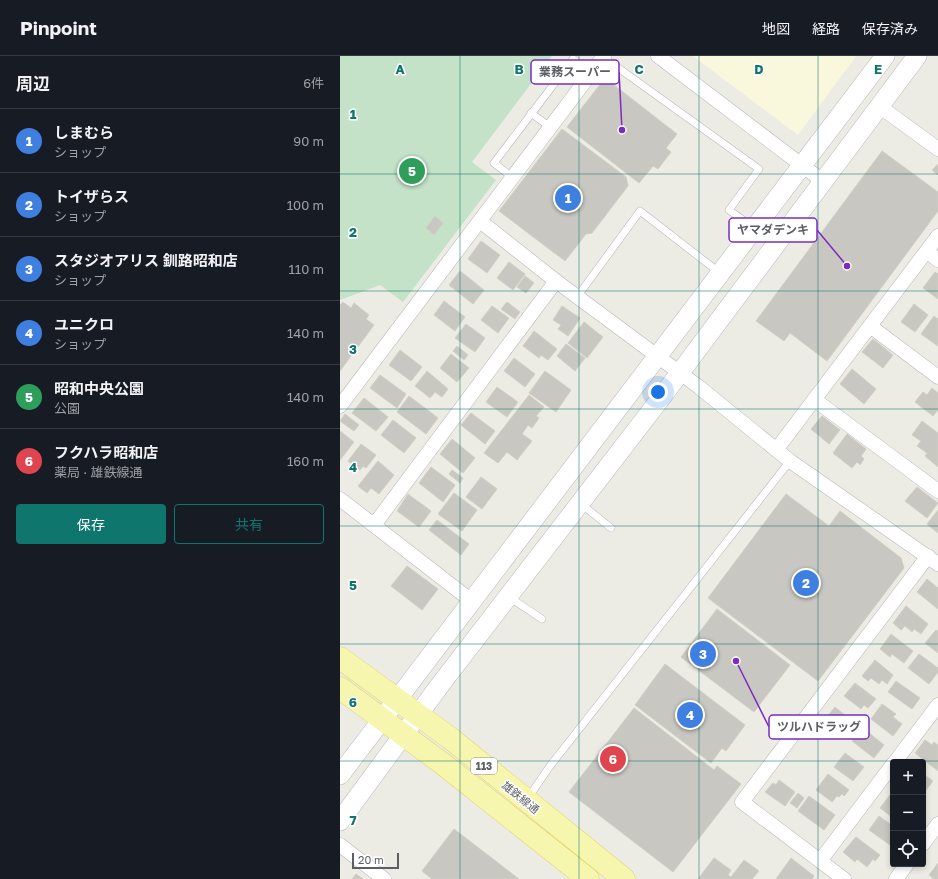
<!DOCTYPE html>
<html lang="ja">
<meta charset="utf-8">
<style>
body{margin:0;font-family:"Golos Text","Noto Sans JP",sans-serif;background:#20242c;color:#f1f3f6}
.controls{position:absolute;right:12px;bottom:12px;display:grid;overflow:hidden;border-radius:4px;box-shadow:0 2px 6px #0003}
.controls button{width:36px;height:36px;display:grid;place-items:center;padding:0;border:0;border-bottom:1px solid #363941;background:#171b24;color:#f1f3f6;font:20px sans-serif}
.scale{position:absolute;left:12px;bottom:10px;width:47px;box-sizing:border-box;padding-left:4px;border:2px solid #5c5e63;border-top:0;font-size:11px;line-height:14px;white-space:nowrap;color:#5c5e63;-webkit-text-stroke:3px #fff;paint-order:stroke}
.you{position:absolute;left:318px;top:336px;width:14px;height:14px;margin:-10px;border:3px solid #fff;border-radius:50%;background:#1a73e8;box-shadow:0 0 0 6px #1a73e833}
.badge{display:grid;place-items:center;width:26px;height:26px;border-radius:50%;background:#0f766e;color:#fff;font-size:13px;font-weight:700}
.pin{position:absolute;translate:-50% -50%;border:2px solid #fff;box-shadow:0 1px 4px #0006}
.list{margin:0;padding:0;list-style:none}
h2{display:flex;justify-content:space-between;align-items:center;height:52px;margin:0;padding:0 16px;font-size:17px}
h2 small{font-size:13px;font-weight:400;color:#9ea1a6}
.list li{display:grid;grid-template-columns:26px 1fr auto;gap:12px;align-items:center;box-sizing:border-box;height:64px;padding:0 16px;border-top:1px solid #363941}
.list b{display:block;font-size:15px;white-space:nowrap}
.list p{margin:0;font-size:13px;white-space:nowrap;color:#9ea1a6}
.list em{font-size:13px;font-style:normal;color:#9ea1a6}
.actions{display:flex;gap:8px;padding:12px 16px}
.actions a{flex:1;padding:9px 0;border:1px solid #0f766e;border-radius:4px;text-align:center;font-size:14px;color:#0f766e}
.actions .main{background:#0f766e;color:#fff}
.icon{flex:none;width:22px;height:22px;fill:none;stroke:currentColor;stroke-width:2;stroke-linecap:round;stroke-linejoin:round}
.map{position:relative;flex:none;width:598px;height:823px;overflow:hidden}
header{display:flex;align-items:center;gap:24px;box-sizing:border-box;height:56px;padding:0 20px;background:#171b24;border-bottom:1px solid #363941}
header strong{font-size:19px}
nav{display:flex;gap:22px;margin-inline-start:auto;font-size:14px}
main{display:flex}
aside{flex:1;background:#171b24}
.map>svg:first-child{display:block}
.commercial{fill:#faf8dc}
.green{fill:#c3e2c8}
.building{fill:#c9c7c1;stroke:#d1cfc3}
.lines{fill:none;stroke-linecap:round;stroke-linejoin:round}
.lane-casing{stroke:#b4b5ba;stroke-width:8}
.street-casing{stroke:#b4b5ba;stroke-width:15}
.secondary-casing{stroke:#b6b7bd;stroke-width:20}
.primary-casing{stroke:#e3d367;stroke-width:23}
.lane{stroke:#fff;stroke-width:7}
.street{stroke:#fff;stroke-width:14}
.secondary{stroke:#fff;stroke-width:19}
.primary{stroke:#f7f6af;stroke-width:22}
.grid{fill:none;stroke:#0f766e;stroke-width:1;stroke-opacity:0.55}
.labels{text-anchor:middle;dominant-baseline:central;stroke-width:3;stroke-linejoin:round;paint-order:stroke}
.shield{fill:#fff;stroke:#8d8e92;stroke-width:1}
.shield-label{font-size:10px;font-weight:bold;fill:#5c5e63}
.street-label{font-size:11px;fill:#5c5e63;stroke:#fff}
.grid-label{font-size:13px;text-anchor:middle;font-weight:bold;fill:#0f766e;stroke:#fff;stroke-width:3;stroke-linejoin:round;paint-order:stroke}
.leader{fill:none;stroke:#7b2cbf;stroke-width:1.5}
.callout-dot{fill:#7b2cbf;stroke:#fff;stroke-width:1.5}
.callout{fill:#fff;stroke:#7b2cbf;stroke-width:1.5}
.callout-label{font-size:12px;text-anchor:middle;font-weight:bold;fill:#5c5e63}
</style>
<header>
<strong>Pinpoint</strong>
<nav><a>地図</a><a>経路</a><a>保存済み</a></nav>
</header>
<main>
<aside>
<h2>周辺<small>6件</small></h2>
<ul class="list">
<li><span class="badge" style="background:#3f7fe0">1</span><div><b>しまむら</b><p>ショップ</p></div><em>90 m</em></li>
<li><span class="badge" style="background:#3f7fe0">2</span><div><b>トイザらス</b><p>ショップ</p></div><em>100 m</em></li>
<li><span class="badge" style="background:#3f7fe0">3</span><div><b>スタジオアリス 釧路昭和店</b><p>ショップ</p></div><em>110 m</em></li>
<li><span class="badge" style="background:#3f7fe0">4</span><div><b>ユニクロ</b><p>ショップ</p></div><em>140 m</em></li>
<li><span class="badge" style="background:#2e9e5b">5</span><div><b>昭和中央公園</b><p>公園</p></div><em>140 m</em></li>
<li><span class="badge" style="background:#e0444e">6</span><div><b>フクハラ昭和店</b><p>薬局 · 雄鉄線通</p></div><em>160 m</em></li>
</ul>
<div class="actions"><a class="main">保存</a><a>共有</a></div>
</aside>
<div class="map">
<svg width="598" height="823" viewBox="0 0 598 823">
<rect width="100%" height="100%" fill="#edece4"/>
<path class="commercial" d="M353,0H516L458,79Z"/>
<path class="green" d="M0,0H212L132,106L156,124L63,246L40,229L0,244Z"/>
<path class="building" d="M265,22L337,78L326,92L331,96L318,113L313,110L299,127L227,71Z
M222,73L286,121L288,130L252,177L246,178L225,205L159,155Z
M542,95L598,136V155L487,305L450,277L444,285L416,265Z
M598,108V119L592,114Z
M95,160L103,167L94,179L86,172Z
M141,185L160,199L147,217L128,203Z
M169,206L185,218L173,234L157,222Z
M120,215L144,234L133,248L109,229Z
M595,216L598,218V243L583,232Z
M185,220L194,227L186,237L177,231Z
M104,245L125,261L115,275L94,259Z
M3,246L11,252L14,247L29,259L26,263L34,269L0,315V249Z
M167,246L180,256L175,263L161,253Z
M574,248L588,259L575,276L561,266Z
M152,250L169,262L158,277L141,264Z
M222,250L240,262L228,280L218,273L221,269L213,264Z
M594,260L598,263V290L581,278Z
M244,266L263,281L247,302L228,287Z
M126,268L145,282L135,296L115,282Z
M194,275L217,293L208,304L201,299L199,302L183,290Z
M533,283L553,299L543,312L522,296Z
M226,288L245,302L235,315L217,300Z
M117,290L128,299L124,304L113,295Z
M60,294L82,311L71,325L49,309Z
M111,298L129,312L117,326L100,312Z
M174,302L195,318L185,331L164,315Z
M512,313L536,333L524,348L500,328Z
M87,315L108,333L102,341L95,336L90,342L75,330Z
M205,315L231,334L216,356L189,337Z
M40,319L66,338L57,352L30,332Z
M157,331L178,346L167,361L146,346Z
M592,332L598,337V354L593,360L575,346L583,336L587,339Z
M189,339L204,351L196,360L199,362L192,372L188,369L182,378L192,385L177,404L167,396L158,407L144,397Z
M69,340L98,362L86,378L57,356Z
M24,342L48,361L36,375L12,357Z
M131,357L155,375L145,388L121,369Z
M5,358L19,369L14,375L0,365Z
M482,360L500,374L489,388L471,373Z
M53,364L76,382L64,397L41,379Z
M582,365L598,377V411L585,400L587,397L577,390L581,385L572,379Z
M0,375L14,386L0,404Z
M507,378L526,393L521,400L524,403L520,409L517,406L512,412L493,397Z
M112,383L135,402L123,417L100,398Z
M21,388L36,399L26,412L23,410L20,414L8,405Z
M38,405L54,419L39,438L31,432L27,437L18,430Z
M91,411L115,429L103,446L79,427Z
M112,414L123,422L120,427L109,418Z
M141,421L157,433L142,453L126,441Z
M577,431L598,447L587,462L565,445Z
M114,437L137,454L122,475L98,458Z
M68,438L91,455L79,471L57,455Z
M446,438L489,470L500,455L561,502L564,512L478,625L368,542Z
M598,454V477L587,468Z
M97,464L129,488L121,499L89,474Z
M67,510L98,533L82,554L51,530Z
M587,523L598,532V553L577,536Z
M566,550L588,568L581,578L574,573L572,576L565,570L561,574L553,567Z
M377,553L450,609L414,656L341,601Z
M596,574L598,575V597L585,587Z
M551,578L573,595L564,607L552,598L550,601L540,593Z
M579,598L598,612V616L589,628L568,612Z
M535,604L553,619L547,628L542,624L539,628L531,622L528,625L522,620Z
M325,608L405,669L386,695L382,692L371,707L295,649Z
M556,625L580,642L572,653L548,636Z
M515,627L536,643L528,652L524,649L521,653L504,640Z
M542,648L556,658L553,661L562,668L553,680L531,663Z
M495,651L518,670L511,678L499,669L496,672L485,663Z
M294,652L374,714L377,710L401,728L333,816L229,736Z
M523,672L544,689L534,702L512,685Z
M585,684L592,689L594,686L598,689V715L575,697Z
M505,697L524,711L513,725L494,711Z
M488,718L509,734L504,740L502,738L499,741L497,740L492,746L476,734Z
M583,718L593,725L583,738Z
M439,724L455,736L445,750L425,736L433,727L436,729Z
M553,735V759L552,761L540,752Z
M458,737L464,742L457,752L450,747Z
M469,740L495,759L484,774L458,755Z
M539,760L553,770V791L529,774Z
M114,773L179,823H92L82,815Z
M516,781L540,799L535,805L533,803L527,811L517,803L515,806L503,796Z
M374,802L391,814L388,819L391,821L404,804L419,815L412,823H358Z
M451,802L474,820L472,823H436Z
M598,807V823H594L589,819Z
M16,818L23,823H12Z"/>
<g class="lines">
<defs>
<path id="lane" d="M263,1L419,113L389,154L414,172
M191,57L210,71
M172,121L154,107L233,3L251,17
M237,241L300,155L380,217
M240,447L271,472
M169,541L202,563
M188,742L210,710L450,405"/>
<path id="street" d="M318,0L484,126
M539,50L598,93
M140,165L216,225L359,331L450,405L598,508
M587,195L598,204
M530,270L598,321
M475,344L598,435
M0,350L264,0
M436,394L598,180
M0,443L133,546
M34,469L216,225
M555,706L598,649
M583,788L598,768
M0,789L44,823
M480,805L553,708
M504,823L402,746L588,500
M556,823L567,808"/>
<path id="secondary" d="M0,719L545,0
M0,765L100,629L321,342L577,0"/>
<path id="primary" d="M0,602L110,682L284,823
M0,632L103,708L248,823"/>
</defs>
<use href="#lane" class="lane-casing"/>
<use href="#street" class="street-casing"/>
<use href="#secondary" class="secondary-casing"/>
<use href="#primary" class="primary-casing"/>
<use href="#lane" class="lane"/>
<use href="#street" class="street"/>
<use href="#secondary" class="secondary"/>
<use href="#primary" class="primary"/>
</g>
<path class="grid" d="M120,0V823M239,0V823M359,0V823M478,0V823M0,118H598M0,235H598M0,353H598M0,470H598M0,588H598M0,705H598"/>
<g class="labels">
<rect class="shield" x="131" y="702" width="26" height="16" rx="3"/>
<g class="shield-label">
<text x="144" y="710">113</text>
</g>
<g class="street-label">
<text transform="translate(181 741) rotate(39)">雄鉄線通</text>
</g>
</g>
<g class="grid-label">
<text x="60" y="18">A</text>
<text x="179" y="18">B</text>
<text x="299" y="18">C</text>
<text x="419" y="18">D</text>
<text x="538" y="18">E</text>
<text x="13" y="63">1</text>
<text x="13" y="181">2</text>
<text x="13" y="298">3</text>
<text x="13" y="416">4</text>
<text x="13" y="534">5</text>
<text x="13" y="651">6</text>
<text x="13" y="769">7</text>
</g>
<path class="leader" d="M282 74L279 16M507 210L477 174M396 605L429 671"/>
<g class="callout-dot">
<circle cx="282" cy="74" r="4"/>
<circle cx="507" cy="210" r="4"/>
<circle cx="396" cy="605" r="4"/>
</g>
<g class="callout">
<rect x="191" y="4" width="88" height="24" rx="4"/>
<rect x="389" y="162" width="88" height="24" rx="4"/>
<rect x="429" y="659" width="100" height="24" rx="4"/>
</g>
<g class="callout-label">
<text x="235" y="20">業務スーパー</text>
<text x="433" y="178">ヤマダデンキ</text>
<text x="479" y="675">ツルハドラッグ</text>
</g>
</svg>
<div class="controls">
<button>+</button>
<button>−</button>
<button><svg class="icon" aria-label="locate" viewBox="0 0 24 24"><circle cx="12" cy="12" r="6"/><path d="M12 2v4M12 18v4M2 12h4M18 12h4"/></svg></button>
</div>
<div class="scale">20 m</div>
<div class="you"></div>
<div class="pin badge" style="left:228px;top:142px;background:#3f7fe0">1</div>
<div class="pin badge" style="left:466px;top:527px;background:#3f7fe0">2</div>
<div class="pin badge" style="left:363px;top:598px;background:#3f7fe0">3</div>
<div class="pin badge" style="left:350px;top:659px;background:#3f7fe0">4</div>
<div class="pin badge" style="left:72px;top:115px;background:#2e9e5b">5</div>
<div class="pin badge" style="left:273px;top:703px;background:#e0444e">6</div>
</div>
</main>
